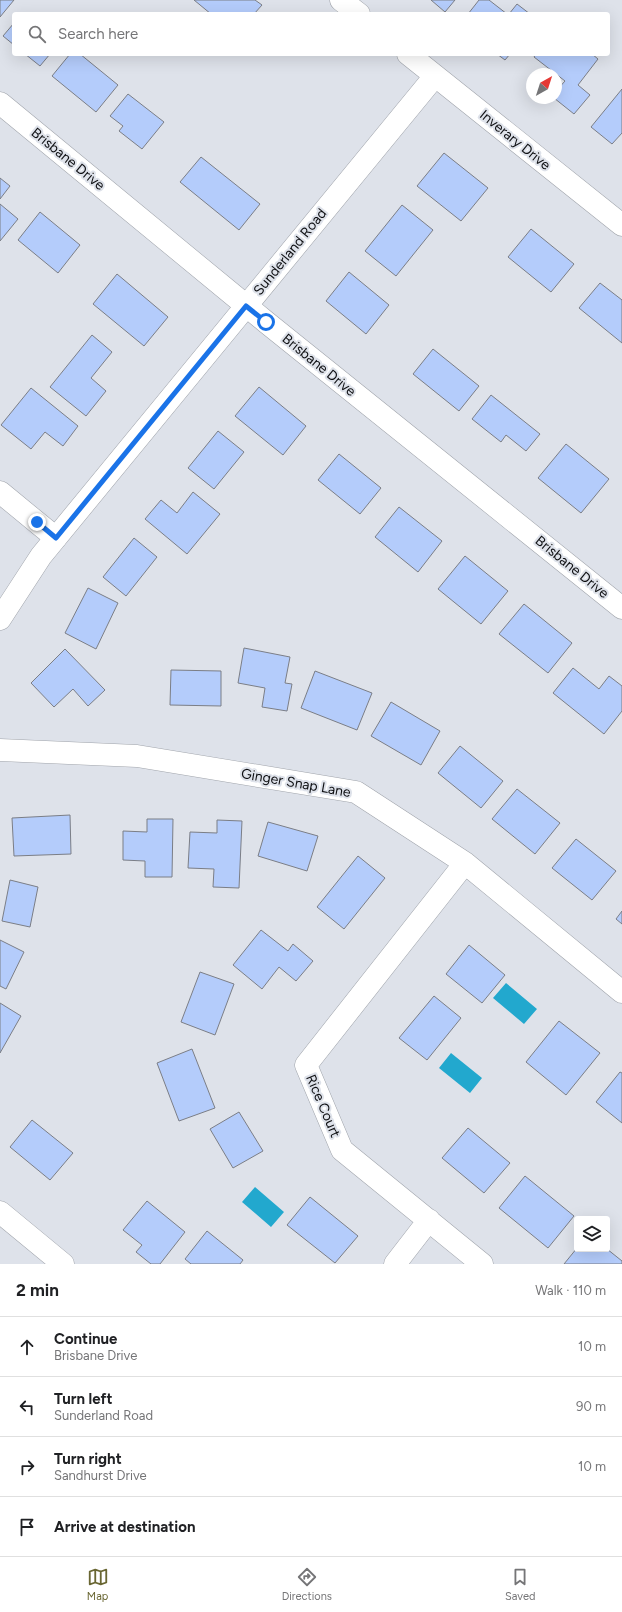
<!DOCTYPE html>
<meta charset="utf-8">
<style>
body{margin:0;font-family:Figtree,sans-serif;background:#f2f2f2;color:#202124}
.controls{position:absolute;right:12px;bottom:12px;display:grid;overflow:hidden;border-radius:4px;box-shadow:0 4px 16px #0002}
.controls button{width:36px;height:36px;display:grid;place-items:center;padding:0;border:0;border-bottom:1px solid #e0e0e0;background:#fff;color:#202124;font:20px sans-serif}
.compass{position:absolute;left:526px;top:68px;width:36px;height:36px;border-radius:50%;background:#fff;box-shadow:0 4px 16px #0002;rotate:39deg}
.stop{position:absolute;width:12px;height:12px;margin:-9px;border:3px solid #1a73e8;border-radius:50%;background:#fff}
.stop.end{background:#1a73e8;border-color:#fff;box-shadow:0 1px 4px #0008}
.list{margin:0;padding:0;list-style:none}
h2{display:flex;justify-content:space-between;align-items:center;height:52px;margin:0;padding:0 16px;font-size:17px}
h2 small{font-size:13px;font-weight:400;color:#757577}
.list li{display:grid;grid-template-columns:26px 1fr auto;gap:12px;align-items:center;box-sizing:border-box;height:60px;padding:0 16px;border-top:1px solid #e0e0e0}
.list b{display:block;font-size:15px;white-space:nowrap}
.list p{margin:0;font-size:13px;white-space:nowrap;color:#757577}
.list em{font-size:13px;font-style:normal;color:#757577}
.icon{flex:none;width:22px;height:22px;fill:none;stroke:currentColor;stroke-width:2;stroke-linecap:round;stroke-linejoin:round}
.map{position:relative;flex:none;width:622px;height:1264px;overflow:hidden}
.search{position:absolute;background:#fff;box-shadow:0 4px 16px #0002;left:12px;right:12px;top:12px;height:44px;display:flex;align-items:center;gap:10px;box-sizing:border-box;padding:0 14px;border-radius:4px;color:#757577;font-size:15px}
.sheet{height:292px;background:#fff}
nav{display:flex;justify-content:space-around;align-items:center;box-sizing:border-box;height:56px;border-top:1px solid #e0e0e0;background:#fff;font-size:11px;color:#757577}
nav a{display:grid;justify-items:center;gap:2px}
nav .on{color:#696632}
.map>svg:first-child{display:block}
.water{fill:#22a8ce}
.building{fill:#b4ccfb;stroke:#7b7e86}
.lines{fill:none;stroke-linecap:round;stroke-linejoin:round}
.minor-casing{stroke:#a0a4ab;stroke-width:23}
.minor{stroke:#fff;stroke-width:22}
.route{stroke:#1a73e8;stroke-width:5}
.labels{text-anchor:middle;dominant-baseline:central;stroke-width:4;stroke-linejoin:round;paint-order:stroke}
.street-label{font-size:14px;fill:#0e0f12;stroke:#dee2ea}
</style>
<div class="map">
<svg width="622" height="1264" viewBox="0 0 622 1264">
<rect width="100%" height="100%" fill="#dee2ea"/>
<path class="water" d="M506,983L537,1009L524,1024L493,998Z
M451,1053L482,1078L470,1093L439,1068Z
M255,1187L284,1212L271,1227L242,1202Z"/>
<path class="building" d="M0,0H14L0,17Z
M194,0H255L262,5L254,14H211Z
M431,0H455L445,12Z
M479,0H489L507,14H468Z
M517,4L530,14H509Z
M14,23V45L3,36Z
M25,54H50L40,66Z
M70,54H80L118,85L96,112L52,76Z
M497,54H510L505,60Z
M536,54H592L598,59L578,85L590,95L574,114L554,98H556V91L565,81L534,57Z
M622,89V133L612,144L591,127Z
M128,94L164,122L142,149L119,131L123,126L110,116Z
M444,153L488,188L461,221L417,186Z
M201,157L260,204L239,230L180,182Z
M0,178L10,186L0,199Z
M0,204L18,219L0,241Z
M402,205L433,230L396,276L365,251Z
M40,212L80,245L58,273L18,240Z
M531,229L574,264L551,292L508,257Z
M349,272L389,305L366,334L326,301Z
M117,274L168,317L144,346L93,304Z
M600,283L622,300V343L579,308Z
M92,335L112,352L91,378L106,391L86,416L50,387Z
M433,349L479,386L459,411L413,374Z
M259,387L306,426L283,455L235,416Z
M31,388L78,426L63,446L45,432L31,449L1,425Z
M491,395L540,434L526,451L506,435L501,442L472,419Z
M218,431L244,452L214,489L188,468Z
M566,444L609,479L581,513L538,478Z
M339,454L381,488L360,514L318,480Z
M193,492L220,514L187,554L145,519L161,500L177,513Z
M399,507L442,541L418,572L375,537Z
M134,538L157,557L126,596L103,577Z
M465,556L508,591L481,624L438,589Z
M88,588L118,603L96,649L65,633Z
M524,604L572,643L548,673L499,634Z
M244,648L290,657L285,683L292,684L287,711L262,707L265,688L238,683Z
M65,649L105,690L88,706L73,689L54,707L31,683Z
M573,668L599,689L609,676L622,686V711L604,734L553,693Z
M171,670L221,671V706L170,705Z
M315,671L372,693L357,730L301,708Z
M391,702L440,731L421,765L371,736Z
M460,746L503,781L481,808L438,773Z
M517,789L560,823L535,854L492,819Z
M70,815L71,854L14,856L12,818Z
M147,819H173L172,877H145V861L123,860V831L147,832Z
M217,820L242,821L239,888L213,887L214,869L188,868L190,832L217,833Z
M268,822L318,836L307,871L258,856Z
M576,839L616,871L592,900L552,868Z
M358,856L385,878L344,929L317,907Z
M10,880L38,887L30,927L2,921Z
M622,911V924L616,919Z
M261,930L288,951L293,944L313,961L296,981L279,967L262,989L233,965Z
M0,940L24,952L6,989L0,986Z
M469,945L505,975L482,1003L446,974Z
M200,972L234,984L215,1035L181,1022Z
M434,996L461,1018L427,1060L399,1038Z
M0,1003L21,1016L0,1053Z
M559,1021L600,1053L566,1095L526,1062Z
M192,1049L215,1108L179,1121L157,1063Z
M620,1072L622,1073V1123L596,1102Z
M239,1112L263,1151L233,1168L210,1129Z
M32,1120L73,1153L50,1180L10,1147Z
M468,1128L510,1163L484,1193L442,1158Z
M525,1176L574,1216L548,1248L499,1208Z
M310,1197L358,1236L335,1263L287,1225Z
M147,1201L185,1232L160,1264H151L136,1252L142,1245L123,1230Z
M207,1231L243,1260L240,1264H191L185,1259Z
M577,1248L607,1249L622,1261V1264H564Z"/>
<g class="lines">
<defs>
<path id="minor" d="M341,0L359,14
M408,54L622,225
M0,103L266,322L622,608
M0,492L56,538
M0,619L41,556L435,76
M0,750L137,756L356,792L465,863L622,992
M465,863L306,1065L342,1150L482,1264
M0,1212L63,1264
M395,1264L429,1220"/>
</defs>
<use href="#minor" class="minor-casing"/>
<use href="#minor" class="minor"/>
</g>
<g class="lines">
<path class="route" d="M37,522L56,538L246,306L266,322"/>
</g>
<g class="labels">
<g class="street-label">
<text transform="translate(515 140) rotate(39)">Inverary Drive</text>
<text transform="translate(68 159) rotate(39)">Brisbane Drive</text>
<text transform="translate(290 252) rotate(-51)">Sunderland Road</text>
<text transform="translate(319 365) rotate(39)">Brisbane Drive</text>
<text transform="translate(572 567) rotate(39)">Brisbane Drive</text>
<text transform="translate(296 783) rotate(10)">Ginger Snap Lane</text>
<text transform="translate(323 1106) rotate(67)">Rice Court</text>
</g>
</g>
</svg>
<div class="controls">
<button><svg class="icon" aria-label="layers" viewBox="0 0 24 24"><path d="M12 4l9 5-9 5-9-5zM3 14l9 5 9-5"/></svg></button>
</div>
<svg class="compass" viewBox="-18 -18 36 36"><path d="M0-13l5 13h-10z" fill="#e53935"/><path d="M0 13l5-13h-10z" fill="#757577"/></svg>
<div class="stop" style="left:266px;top:322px"></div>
<div class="stop end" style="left:37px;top:522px"></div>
<div class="search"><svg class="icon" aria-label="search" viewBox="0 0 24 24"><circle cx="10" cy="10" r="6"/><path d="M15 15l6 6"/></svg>Search here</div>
</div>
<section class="sheet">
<h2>2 min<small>Walk · 110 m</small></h2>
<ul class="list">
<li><svg class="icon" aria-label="ahead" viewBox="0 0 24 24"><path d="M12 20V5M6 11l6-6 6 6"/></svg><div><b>Continue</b><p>Brisbane Drive</p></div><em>10 m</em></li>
<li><svg class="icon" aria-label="left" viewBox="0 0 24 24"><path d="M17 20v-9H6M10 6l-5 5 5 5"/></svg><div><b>Turn left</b><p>Sunderland Road</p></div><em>90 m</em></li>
<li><svg class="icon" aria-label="right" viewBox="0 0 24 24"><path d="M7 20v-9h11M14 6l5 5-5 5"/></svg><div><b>Turn right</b><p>Sandhurst Drive</p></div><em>10 m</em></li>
<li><svg class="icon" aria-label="arrive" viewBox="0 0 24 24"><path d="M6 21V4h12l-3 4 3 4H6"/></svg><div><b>Arrive at destination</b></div></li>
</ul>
</section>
<nav>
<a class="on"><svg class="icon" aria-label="map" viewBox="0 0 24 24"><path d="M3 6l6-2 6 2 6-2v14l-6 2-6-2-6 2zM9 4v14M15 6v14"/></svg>Map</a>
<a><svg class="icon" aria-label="directions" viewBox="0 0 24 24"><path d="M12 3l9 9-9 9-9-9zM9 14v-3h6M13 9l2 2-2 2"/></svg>Directions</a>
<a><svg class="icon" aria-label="saved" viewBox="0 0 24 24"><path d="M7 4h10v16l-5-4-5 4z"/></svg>Saved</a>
</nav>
